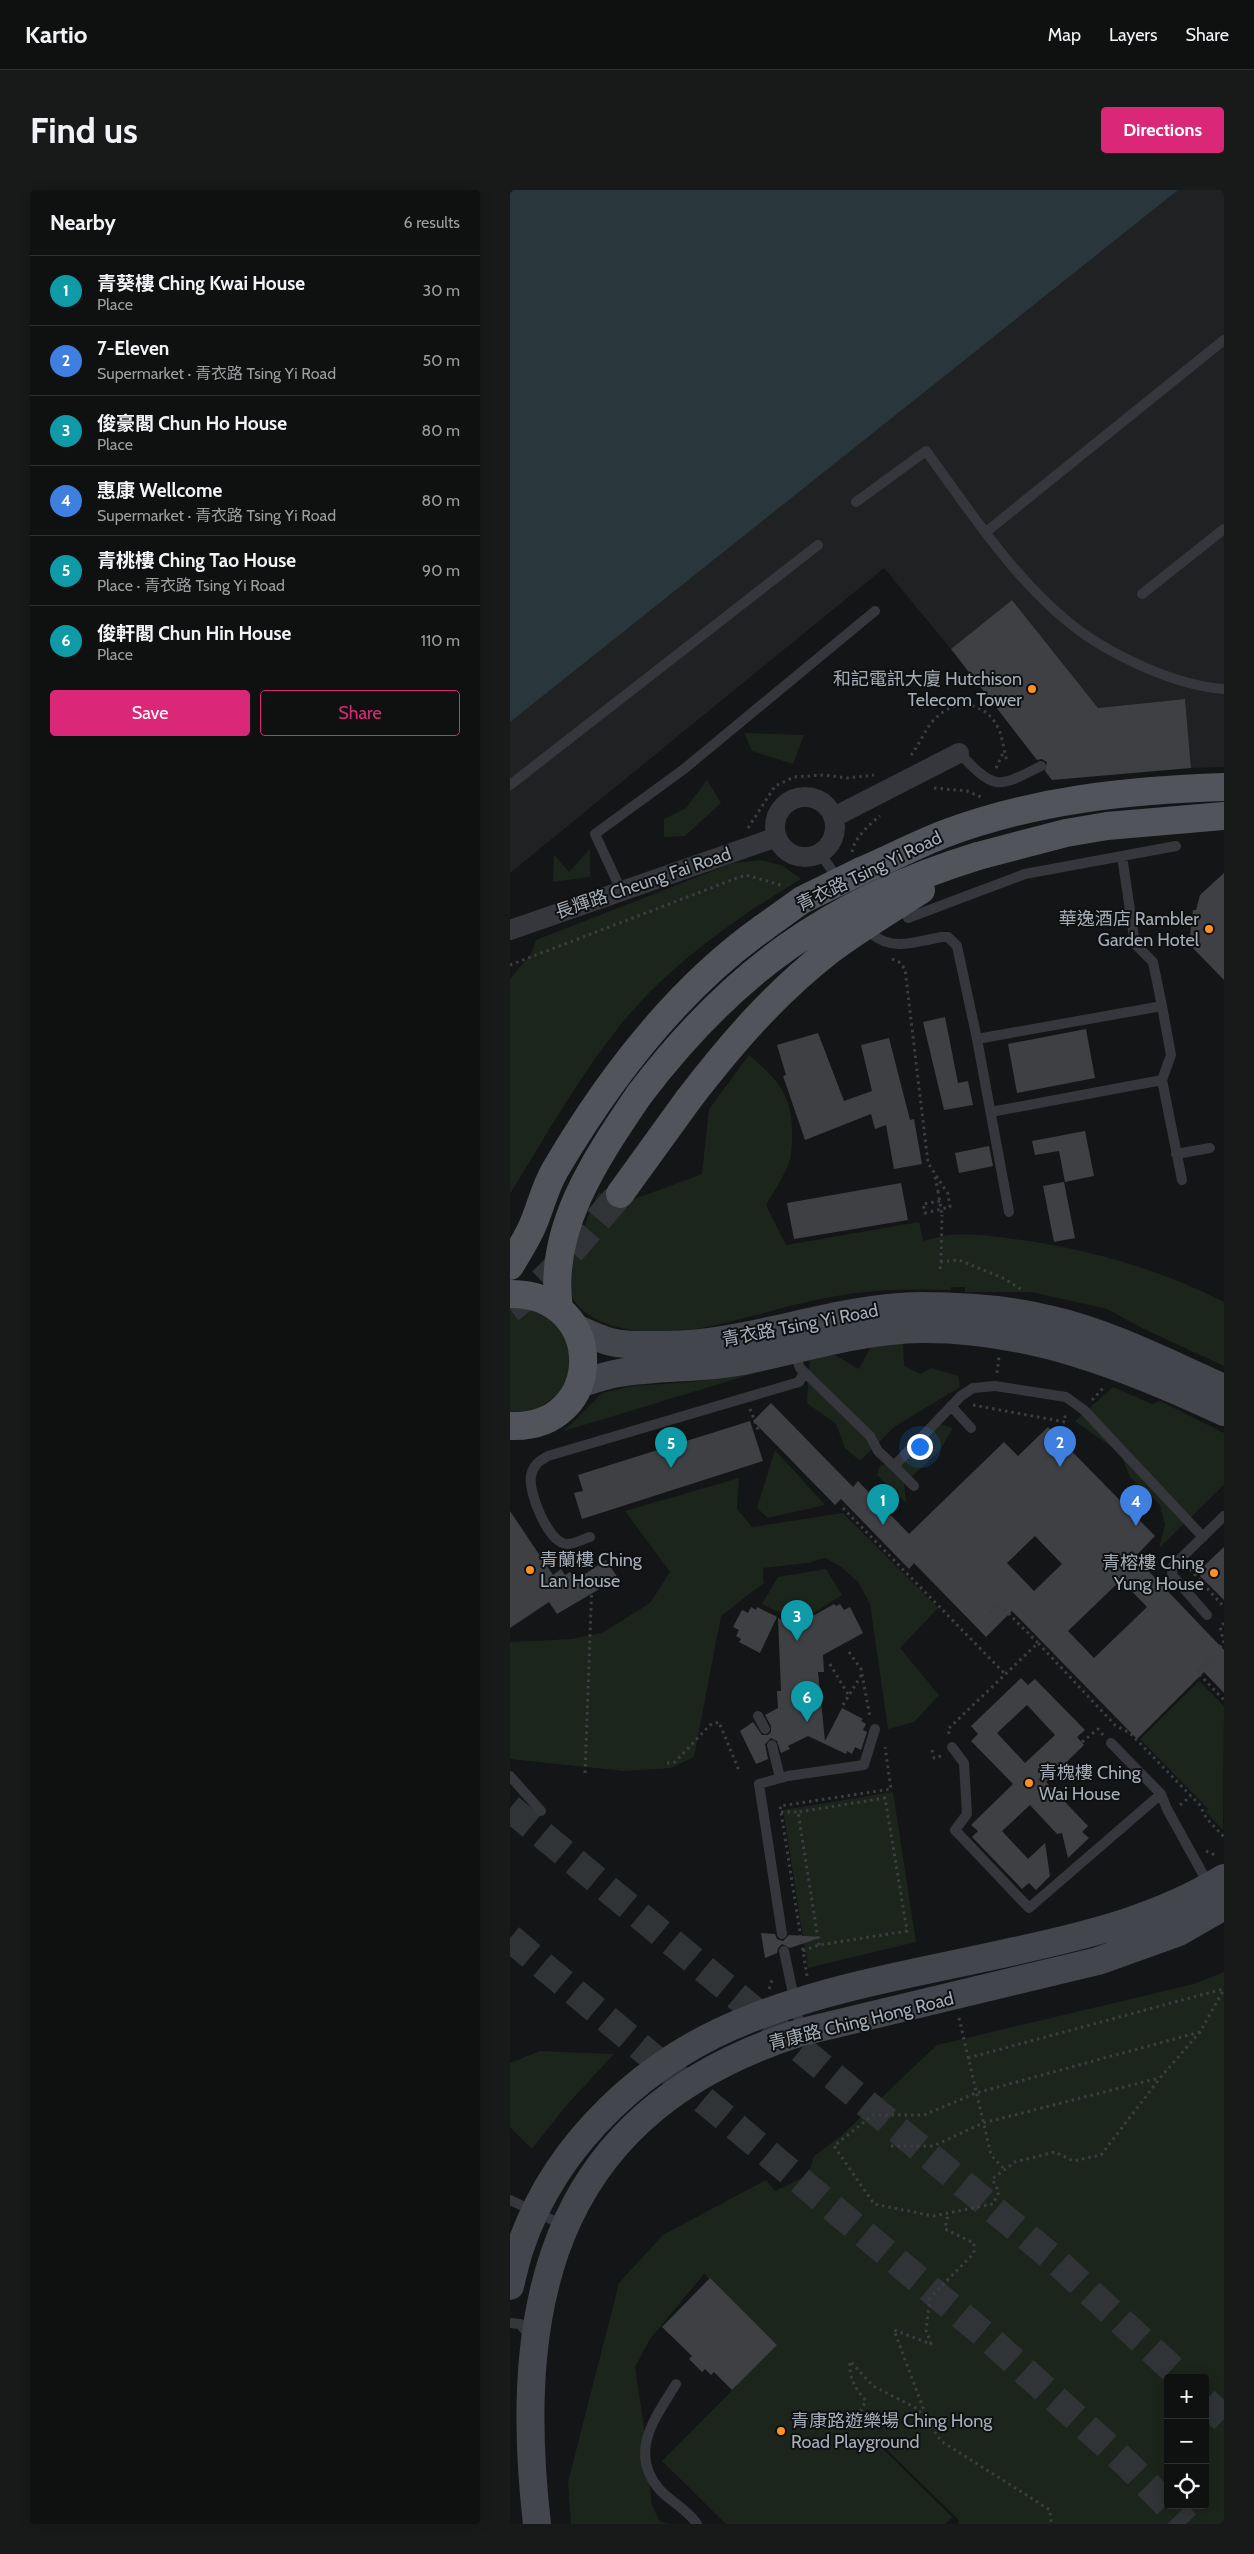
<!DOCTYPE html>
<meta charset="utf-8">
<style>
body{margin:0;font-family:Cabin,"Noto Sans TC",sans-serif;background:#181919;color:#f1f3f6}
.controls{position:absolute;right:15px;bottom:15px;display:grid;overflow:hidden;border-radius:5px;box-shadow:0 2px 12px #0003}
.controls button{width:45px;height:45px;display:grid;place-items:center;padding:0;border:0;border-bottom:1px solid #2f3030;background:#0f1010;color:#f1f3f6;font:25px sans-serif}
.you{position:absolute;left:409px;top:1256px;width:18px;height:18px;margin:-12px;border:4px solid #fff;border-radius:50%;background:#1a73e8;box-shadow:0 0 0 8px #1a73e833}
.badge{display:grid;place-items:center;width:32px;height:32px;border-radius:50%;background:#db2777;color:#fff;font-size:16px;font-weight:700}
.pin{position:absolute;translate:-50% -41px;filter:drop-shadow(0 1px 2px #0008)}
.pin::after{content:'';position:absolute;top:26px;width:18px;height:15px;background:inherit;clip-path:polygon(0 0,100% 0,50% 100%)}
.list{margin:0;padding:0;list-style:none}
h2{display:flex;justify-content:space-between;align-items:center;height:65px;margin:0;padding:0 20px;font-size:21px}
h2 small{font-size:16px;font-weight:400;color:#9b9d9f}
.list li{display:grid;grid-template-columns:32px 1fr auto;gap:15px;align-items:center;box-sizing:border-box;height:70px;padding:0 20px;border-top:1px solid #2f3030}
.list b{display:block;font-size:19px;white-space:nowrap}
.list p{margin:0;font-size:16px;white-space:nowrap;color:#9b9d9f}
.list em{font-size:16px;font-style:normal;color:#9b9d9f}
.actions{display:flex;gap:10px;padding:15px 20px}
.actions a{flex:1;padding:11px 0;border:1px solid #db2777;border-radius:5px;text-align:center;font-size:18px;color:#db2777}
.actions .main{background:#db2777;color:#fff}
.icon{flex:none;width:28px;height:28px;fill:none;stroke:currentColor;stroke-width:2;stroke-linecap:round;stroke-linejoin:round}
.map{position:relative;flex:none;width:714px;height:2334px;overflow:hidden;border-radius:5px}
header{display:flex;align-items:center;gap:30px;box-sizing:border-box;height:70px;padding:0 25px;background:#0f1010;border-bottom:1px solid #2f3030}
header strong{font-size:24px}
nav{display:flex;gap:28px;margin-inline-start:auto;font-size:18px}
.intro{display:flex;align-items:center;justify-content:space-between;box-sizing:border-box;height:120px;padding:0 30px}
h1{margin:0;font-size:35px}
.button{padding:12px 22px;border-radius:5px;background:#db2777;color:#fff;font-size:18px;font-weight:700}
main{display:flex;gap:30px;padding:0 30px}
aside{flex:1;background:#0f1010;border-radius:5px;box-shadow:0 2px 12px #0003}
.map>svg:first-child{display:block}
.built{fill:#202123}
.green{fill:#1c251c;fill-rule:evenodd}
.water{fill:#29363b}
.building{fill:#3e4044;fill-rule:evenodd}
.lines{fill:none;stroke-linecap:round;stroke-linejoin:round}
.primary-tunnel{stroke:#313436;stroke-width:28;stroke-dasharray:28 14;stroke-linecap:butt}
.highway-tunnel{stroke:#313436;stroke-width:28;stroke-dasharray:28 14;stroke-linecap:butt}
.path{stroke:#3b3e43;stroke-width:3;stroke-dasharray:2.5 4;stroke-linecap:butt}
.lane{stroke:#35373c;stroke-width:10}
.street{stroke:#35373c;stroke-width:20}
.secondary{stroke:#43464c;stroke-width:28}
.primary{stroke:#51555b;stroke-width:28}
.path-bridge{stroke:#3b3e43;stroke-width:3;stroke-dasharray:2.5 4;stroke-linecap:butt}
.primary-bridge{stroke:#51555b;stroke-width:28}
.poi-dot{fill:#ff9024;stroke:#0f1011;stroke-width:2}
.labels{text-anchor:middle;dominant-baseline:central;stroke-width:4;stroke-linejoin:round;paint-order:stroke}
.poi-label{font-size:18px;fill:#a5aeb8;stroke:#0f1011;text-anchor:end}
.street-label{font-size:18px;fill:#a5aeb8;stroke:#0f1011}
</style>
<header>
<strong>Kartio</strong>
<nav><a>Map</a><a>Layers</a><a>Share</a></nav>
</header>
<div class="intro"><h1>Find us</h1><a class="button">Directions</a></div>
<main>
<aside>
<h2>Nearby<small>6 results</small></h2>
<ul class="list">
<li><span class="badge" style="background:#0f9aa8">1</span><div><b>青葵樓 Ching Kwai House</b><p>Place</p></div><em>30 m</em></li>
<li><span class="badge" style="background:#3f7fe0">2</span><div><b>7-Eleven</b><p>Supermarket · 青衣路 Tsing Yi Road</p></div><em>50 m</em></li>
<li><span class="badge" style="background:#0f9aa8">3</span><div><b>俊豪閣 Chun Ho House</b><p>Place</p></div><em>80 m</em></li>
<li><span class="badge" style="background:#3f7fe0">4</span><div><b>惠康 Wellcome</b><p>Supermarket · 青衣路 Tsing Yi Road</p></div><em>80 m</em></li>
<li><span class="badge" style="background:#0f9aa8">5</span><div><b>青桃樓 Ching Tao House</b><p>Place · 青衣路 Tsing Yi Road</p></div><em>90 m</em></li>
<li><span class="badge" style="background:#0f9aa8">6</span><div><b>俊軒閣 Chun Hin House</b><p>Place</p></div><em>110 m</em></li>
</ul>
<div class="actions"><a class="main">Save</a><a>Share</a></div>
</aside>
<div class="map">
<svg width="714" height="2334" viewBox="0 0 714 2334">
<rect width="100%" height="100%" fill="#141516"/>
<path class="built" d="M0,0H714V577L681,578L675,509L588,518L502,410L441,459L374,378L0,683Z"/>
<path class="green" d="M234,543L294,545L283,574L242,561Z
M197,590L211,613L175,646L154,647V629L176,618Z
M80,659V687L43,692L44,665L59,682Z
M252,670L273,676L291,689C228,727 166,770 117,827C72,881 37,944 0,1004V789L21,764L26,750L223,673Z
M239,865C267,889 283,905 282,945C282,956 282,967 277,978C271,991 263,1003 256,1015L276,1055L409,1032L413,1051C422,1049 431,1046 439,1045C460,1043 483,1046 504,1049C576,1058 649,1079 714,1112V1176L634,1139L597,1119L521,1102H455V1097H441V1100C409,1099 377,1099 346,1103C289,1110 235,1131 179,1140C142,1146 66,1141 58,1095C55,1079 81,1019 89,1002L111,1014L192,984L199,919Z
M0,1116L29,1120L56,1144L61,1180L48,1205L25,1220L0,1222Z
M393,1148L394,1176L411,1184L421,1178L448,1186L450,1197L384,1237L350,1271L335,1258L326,1234L297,1213L300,1167L315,1159L349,1179L362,1154Z
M249,1182L54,1241L92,1203L122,1196L182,1192Z
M603,1197L642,1214L650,1211L714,1243V1295L649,1358L655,1335L650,1315L620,1287L610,1263L565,1231Z
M421,1231L443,1238L430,1260L394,1294L396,1313L367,1285L370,1276L406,1262Z
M265,1260L315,1315L258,1328L247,1318Z
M229,1288L227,1319L242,1337L333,1323L428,1418L390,1458L429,1505L404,1532L378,1539L360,1414L349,1393L330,1376L315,1368L298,1373L253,1378V1391L255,1392L211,1426L184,1567L161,1578L114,1581L0,1569V1452L62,1449L92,1443L140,1413L160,1382L115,1321Z
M316,1379L332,1405C292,1429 297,1436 252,1414L268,1387Z
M689,1491L714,1516L713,1640L695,1621L698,1619L630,1549Z
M383,1602L406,1752L298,1778L273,1620Z
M714,1782V2334H448L449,2330L374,2257L373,2259L442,2327L435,2334H216L152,2271L267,2155L194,2084L140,2149L125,2177L139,2271L141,2312L149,2331L160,2334H61L58,2292L109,2093L153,2045L256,1990L265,2001L298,1985L304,1966L331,1946L427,1855L684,1794ZM658,2188H695V2315H658Z
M30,1861L104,1864L55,1917L22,1959L0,1937V1873Z"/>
<path class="water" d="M0,0H668L0,532Z"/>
<path class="building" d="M502,410L588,518L675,509L681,578L542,590L535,581L537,572L532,569L527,570L441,459Z
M714,683V790L679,754L683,720H686L690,705Z
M435,827L448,893L458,891L463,915L434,920L413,832Z
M576,839L585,888L507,903L498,854Z
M308,843L334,911L362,901L351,855L379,848L400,930L404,929L412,974L384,979L376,935L365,939L361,924L295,950L273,886L276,885L267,855Z
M575,941L584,986L555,992L549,961L525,965L522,951Z
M479,956L483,976L449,983L445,963Z
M554,992L565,1048L544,1052L533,996Z
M391,993L398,1030L284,1049L277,1013Z
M261,1213L343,1297L348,1291L399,1344L494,1252L508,1266L538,1237L645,1346L625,1367L714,1460V1503L694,1482L627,1549L502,1421L476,1447L404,1373L399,1379L331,1309L325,1315L243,1231ZM525,1346L552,1374L524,1401L497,1373ZM611,1390L637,1417L584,1468L558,1441Z
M240,1231L253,1271L72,1329L64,1303L73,1301L68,1285Z
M0,1321L43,1385L51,1379L55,1385L60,1382L66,1390L96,1370L108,1388L47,1424L39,1412L0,1438Z
M714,1357V1410L690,1386L697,1379L694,1376Z
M324,1414L326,1416L330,1414L334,1420L340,1417L353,1443L313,1465L314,1482H308L315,1551L332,1518L353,1529L351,1531L356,1534L353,1540L357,1542L351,1560L345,1557L342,1564L337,1561L336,1564L298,1546L278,1556L280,1559L271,1563L267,1551L261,1548L255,1554L258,1569L246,1574L230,1541L243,1532L252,1545H258L261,1542V1536L255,1525L268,1518L267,1501H271L268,1428L285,1436Z
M241,1417L246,1420L247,1417L267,1427L250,1463L229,1452L231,1449L226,1446L229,1440L223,1437L232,1420L238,1423Z
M511,1488L518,1495L525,1489L575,1540L567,1547L574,1555L536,1592L578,1636L572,1642L579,1648L558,1668L552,1643L547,1644L520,1615L492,1641L518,1669L535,1653L540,1686L526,1700L519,1693L512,1699L462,1647L468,1641L461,1635L503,1594L461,1551L468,1544L461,1536ZM517,1515L545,1545L515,1573L487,1543Z
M251,1743L265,1744L267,1749L273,1751L279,1745L312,1747L280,1758L272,1754L268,1758L267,1763L255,1768Z
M200,2088L267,2155L222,2200L204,2182L201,2185L195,2179L192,2182L179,2169L182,2166L152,2137Z"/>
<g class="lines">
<path class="primary-tunnel" d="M0,1119C44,1086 74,1045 110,1004"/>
<path class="highway-tunnel" d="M0,1618L545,2070L672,2188
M0,1748L476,2146L617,2274L676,2334
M695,2211L714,2229"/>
<path class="path" d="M401,565C409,555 414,542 422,532C444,506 477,510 490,542C493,552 495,563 497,573
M486,578L494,561
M424,598L457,601L471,607
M238,638L265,596L284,587L313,585L337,588L364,585
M342,662C344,648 360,634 370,626
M382,769L389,772L395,779L418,973L438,1004L440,1017L415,1023L413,1014L430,1011
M0,775L227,688L236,685L274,696
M425,987L428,1001
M431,1072L432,1025
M430,1079L431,1072L449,1070L495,1089L512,1100
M487,1183L489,1167
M582,1210L595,1196
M463,1215L555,1232V1222
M240,1219L249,1242
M333,1318L496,1485
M682,1379L681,1380L714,1417
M480,1423L489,1414L528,1453
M714,1433L710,1437L714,1453L687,1482L714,1510
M339,1462L351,1479L360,1527
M320,1474L339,1506
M333,1515L352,1484
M439,1544L438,1539L528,1453L605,1535L620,1543L681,1606L689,1614L697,1629L714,1647
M572,1552L588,1539L593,1545
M422,1560L424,1568L431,1566
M157,1573L165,1572L200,1535L209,1532L230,1583
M75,1583L82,1391
M670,1615L681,1606
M271,1622H288
M696,1661L705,1665
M293,1761L309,1755L397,1741L375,1608L288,1622L309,1755
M297,1786L270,1616L381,1599L375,1557
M259,1799L262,1790
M449,1828L481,1965L495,1980
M690,1842L466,1903L414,1925H363L324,1956L364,2014L423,2026L483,2014L489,2002L482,1989L505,1972L545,1962L563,1971L591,1965L650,1888L690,1842L714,1799
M458,1868L713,1799
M381,1956H423L473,1933L649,1888
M347,2227L356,2211C345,2198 339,2189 340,2171L363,2196L408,2219L431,2251L540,2320L541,2334
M418,2231L384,2140L421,2154L416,2140L420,2108L464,2063V2053L435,2039L438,2024"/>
<path class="lane" d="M346,312L416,261C458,318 501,385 556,430C579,450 607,465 634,477C659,488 686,497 714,499
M476,342L714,150
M632,404L714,339
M449,563C485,600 486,599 531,576
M0,595L308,355
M310,663L321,679
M612,666L625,754L643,772L652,816L661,865L652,890L672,990
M111,700L85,644L174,579L365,421
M398,728L515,684L666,656
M362,744C383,762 407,751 432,747H438L447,756L467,849L499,1022
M467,849L652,816
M481,922L652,890
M666,964L700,958
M283,1160L290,1178L360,1246L368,1261L384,1276L451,1206L463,1198L485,1196L556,1207L574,1220L693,1347
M441,1216L461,1238
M384,1276L404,1296
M80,1347C73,1349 64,1354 57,1354C38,1353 18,1302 21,1286C23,1275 29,1271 38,1266L289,1192L294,1182
M697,1425L662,1385L663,1376L714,1326
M248,1526L255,1539
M601,1553L651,1604L657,1619L699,1695
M262,1555L270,1588
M442,1557L454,1573L457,1624L445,1640L519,1718L651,1604
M0,1586L31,1621
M272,1744L249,1594L278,1586L354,1575L365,1539
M274,1761L291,1841
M0,2010L51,2034
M0,2133L10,2134L20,2146
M166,2194C146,2227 117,2262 150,2300C161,2312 178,2320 187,2334"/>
<path class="street" d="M265 637a30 30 0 1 1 60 0a30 30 0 1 1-60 0Z
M324,627L449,563
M0,740L267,647"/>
<path class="secondary" d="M66,1138C77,1143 89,1149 101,1152C117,1156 133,1155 150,1155C238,1156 322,1117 411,1116C453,1116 498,1119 538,1129C600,1143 657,1173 714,1198
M69,1194C82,1190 96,1185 109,1183C150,1176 192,1179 233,1171C292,1159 350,1140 411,1139C519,1138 618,1177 714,1222
M0,2096C3,2083 6,2070 10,2058C46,1951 139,1867 242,1828C326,1795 417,1781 505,1761C578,1745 649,1728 714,1688
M27,2334C0,2099 50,1918 292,1842L588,1771L669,1742L714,1716"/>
<path class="primary" d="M468,666L556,643L597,636L714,626
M351,681C379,669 406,655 434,644C524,610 619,600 714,597
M110,1004L178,910
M0,1076C7,1064 15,1052 21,1039C30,1020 34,999 45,980C99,888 166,800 253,738
M0,1104C98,1103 97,1240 0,1236
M49,1118C37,1039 87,967 129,905"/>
<path class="path-bridge" d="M428,1001L432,1025"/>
<path class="primary-bridge" d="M253,738L292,710L351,681
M129,905C222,782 321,711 468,666
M178,910C220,855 264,804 319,761C348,739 380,720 411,700"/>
</g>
<g class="poi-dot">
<circle cx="522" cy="499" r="5"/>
<circle cx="699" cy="739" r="5"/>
<circle cx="20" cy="1380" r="5"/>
<circle cx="704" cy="1383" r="5"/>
<circle cx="519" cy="1593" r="5"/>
<circle cx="271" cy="2241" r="5"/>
</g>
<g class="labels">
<g class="poi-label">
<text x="512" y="489">和記電訊大廈 Hutchison<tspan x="512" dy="21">Telecom Tower</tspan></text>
<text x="689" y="729">華逸酒店 Rambler<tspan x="689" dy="21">Garden Hotel</tspan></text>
<text x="30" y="1370" text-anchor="start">青蘭樓 Ching<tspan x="30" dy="21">Lan House</tspan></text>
<text x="694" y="1373">青榕樓 Ching<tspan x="694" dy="21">Yung House</tspan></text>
<text x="529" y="1583" text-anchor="start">青槐樓 Ching<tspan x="529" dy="21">Wai House</tspan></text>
<text x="281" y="2231" text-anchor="start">青康路遊樂場 Ching Hong<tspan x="281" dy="21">Road Playground</tspan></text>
</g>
<g class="street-label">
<text transform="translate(359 681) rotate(-26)">青衣路 Tsing Yi Road</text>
<text transform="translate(133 693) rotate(-19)">長輝路 Cheung Fai Road</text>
<text transform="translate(290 1135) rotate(-11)">青衣路 Tsing Yi Road</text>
<text transform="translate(351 1831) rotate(-14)">青康路 Ching Hong Road</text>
</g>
</g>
</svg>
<div class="controls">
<button>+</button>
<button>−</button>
<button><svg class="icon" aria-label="locate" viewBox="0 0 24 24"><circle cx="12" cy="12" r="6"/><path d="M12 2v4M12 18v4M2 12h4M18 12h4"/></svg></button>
</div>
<div class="you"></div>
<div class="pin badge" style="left:373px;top:1335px;background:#0f9aa8">1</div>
<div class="pin badge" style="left:550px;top:1277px;background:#3f7fe0">2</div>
<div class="pin badge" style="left:287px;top:1451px;background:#0f9aa8">3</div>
<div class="pin badge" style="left:626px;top:1336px;background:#3f7fe0">4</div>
<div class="pin badge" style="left:161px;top:1278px;background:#0f9aa8">5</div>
<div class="pin badge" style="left:297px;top:1532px;background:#0f9aa8">6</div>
</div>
</main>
